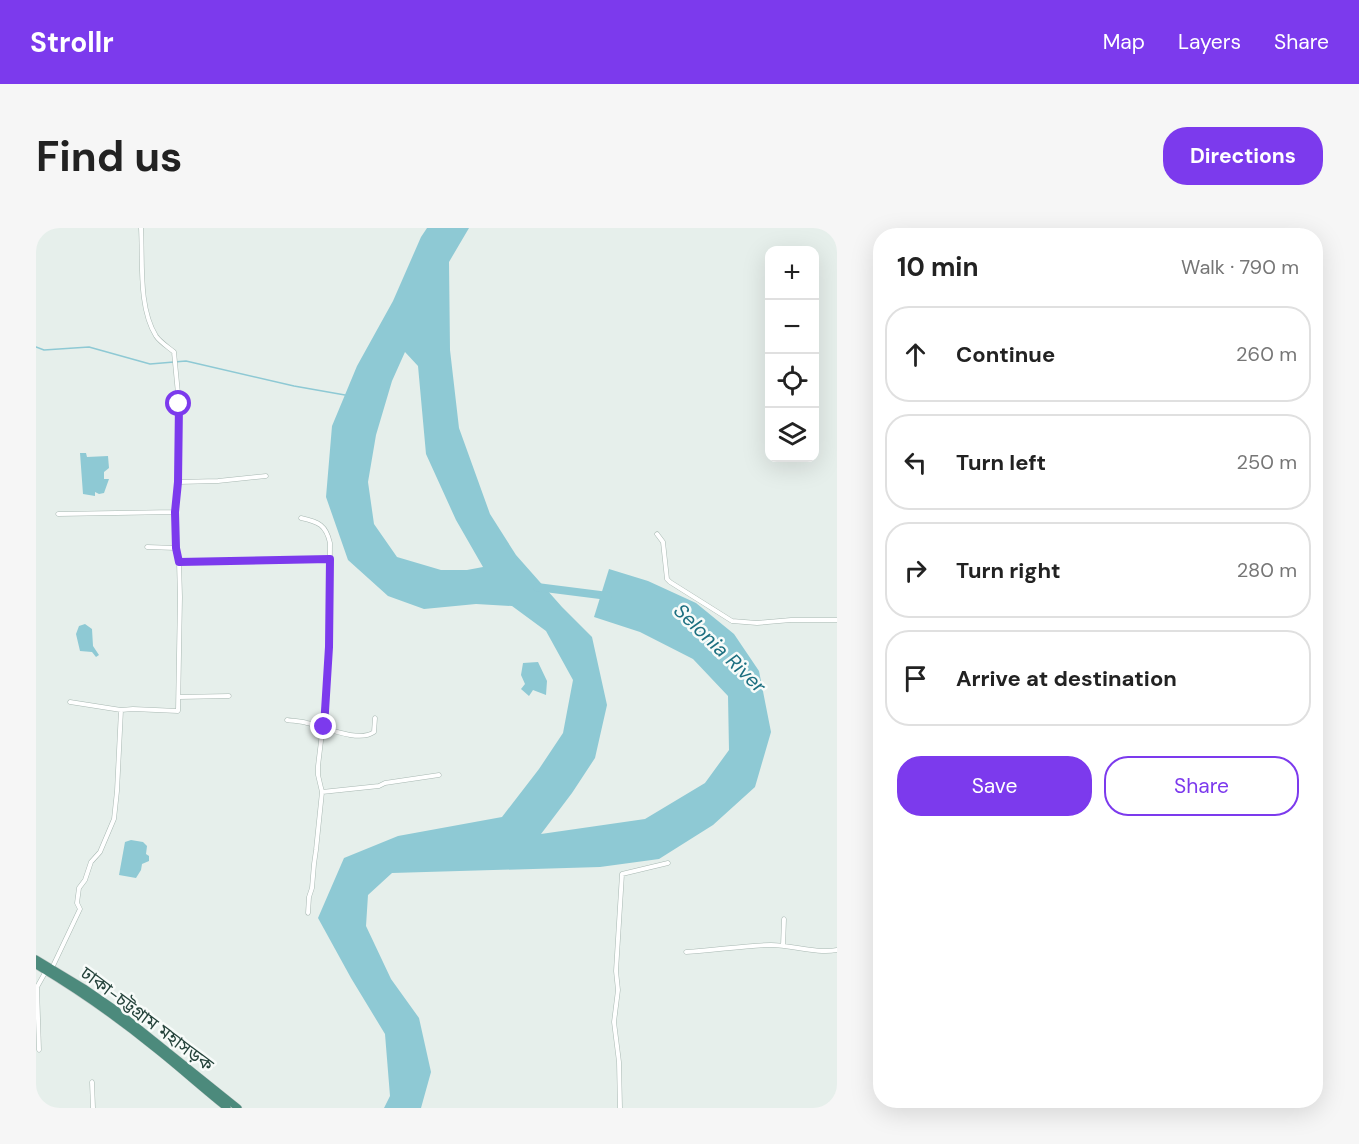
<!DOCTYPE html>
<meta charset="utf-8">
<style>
body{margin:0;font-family:"DM Sans","Noto Sans Bengali",sans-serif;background:#f6f6f6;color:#222}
.controls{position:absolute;right:18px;top:18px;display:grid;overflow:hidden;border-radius:12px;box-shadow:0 6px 24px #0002}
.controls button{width:54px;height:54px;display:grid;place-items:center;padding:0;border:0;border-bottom:2px solid #e0e0e0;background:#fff;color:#222;font:30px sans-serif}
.stop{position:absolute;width:18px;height:18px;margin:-14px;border:4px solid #7c3aed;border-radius:50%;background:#fff}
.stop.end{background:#7c3aed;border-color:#fff;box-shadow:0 2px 6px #0008}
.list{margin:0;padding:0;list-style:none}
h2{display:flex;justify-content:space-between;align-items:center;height:78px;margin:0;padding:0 24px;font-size:26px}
h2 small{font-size:20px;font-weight:400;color:#767676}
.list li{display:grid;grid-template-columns:39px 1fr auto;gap:18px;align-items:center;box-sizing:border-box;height:96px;margin:0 12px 12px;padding:0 12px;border:2px solid #e0e0e0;border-radius:24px}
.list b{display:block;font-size:22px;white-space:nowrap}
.list em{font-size:20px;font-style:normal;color:#767676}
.actions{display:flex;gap:12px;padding:18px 24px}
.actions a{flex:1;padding:14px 0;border:2px solid #7c3aed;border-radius:24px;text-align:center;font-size:21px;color:#7c3aed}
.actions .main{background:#7c3aed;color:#fff}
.icon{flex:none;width:33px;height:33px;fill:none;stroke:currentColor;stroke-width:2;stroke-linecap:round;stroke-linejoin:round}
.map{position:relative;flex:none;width:801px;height:880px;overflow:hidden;border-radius:24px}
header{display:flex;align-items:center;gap:36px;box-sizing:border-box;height:84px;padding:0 30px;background:#7c3aed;color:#fff}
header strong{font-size:28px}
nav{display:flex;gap:33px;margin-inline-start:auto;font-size:21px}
.intro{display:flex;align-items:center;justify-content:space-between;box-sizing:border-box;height:144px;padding:0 36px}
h1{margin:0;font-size:42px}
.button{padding:15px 27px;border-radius:24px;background:#7c3aed;color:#fff;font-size:21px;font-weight:700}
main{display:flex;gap:36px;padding:0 36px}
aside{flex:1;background:#fff;border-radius:24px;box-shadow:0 6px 24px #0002}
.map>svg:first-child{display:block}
.water{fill:#8ec9d4;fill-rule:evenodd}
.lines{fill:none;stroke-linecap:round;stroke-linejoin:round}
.stream{stroke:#8ec9d4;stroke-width:1.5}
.river{stroke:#8ec9d4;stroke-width:8}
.minor-casing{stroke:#a8b8b2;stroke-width:5}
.trunk-casing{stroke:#c2cac8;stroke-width:8}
.minor{stroke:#fff;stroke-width:4}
.trunk{stroke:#4c8a7c;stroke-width:7}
.route{stroke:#7c3aed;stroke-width:8}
.labels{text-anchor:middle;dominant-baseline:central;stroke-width:5;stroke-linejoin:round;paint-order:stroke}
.street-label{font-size:18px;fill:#24423a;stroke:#f7fbf9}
.water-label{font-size:20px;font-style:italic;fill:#1c6f80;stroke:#f7fbf9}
</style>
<header>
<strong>Strollr</strong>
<nav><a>Map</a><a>Layers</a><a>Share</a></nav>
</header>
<div class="intro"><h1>Find us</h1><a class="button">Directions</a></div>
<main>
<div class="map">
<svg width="801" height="880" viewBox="0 0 801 880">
<rect width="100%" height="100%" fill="#e6efeb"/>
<path class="water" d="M391,0H433L413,34L414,122L423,200L454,286L480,327L526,379L556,409L571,477L559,530L536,565L505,606L609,591L669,555L693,522L692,468L657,431L604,404L558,389L573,341L612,353L660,375L698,406L723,443L735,504L719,559L677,597L623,631L564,639L356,645L332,667L330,698L355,751L383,790L395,844L385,880H348L354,868L349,806L315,750L282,690L308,630L362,608L466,589L503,541L527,505L537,452L510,403L476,378L440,376L388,381L352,368L312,332L290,269L296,198L321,138L357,73L385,9ZM369,124L382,138L390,226L420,292L447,339L431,342H405L361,329L338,296L332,254L340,207L356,153Z
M44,225H50L51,229L72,228L73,240L68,244V251H73L68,265L63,266L59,264V268L47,266Z
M49,396L56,401L57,418L63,427L60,429L56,424L44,423L40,406L43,398Z
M502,434L511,453L510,467L497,462L493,468L485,461L489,456L485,447L487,435Z
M95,612L107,614L111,618L110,626L113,628V633L106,636L105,642L100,650L83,647L89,614Z"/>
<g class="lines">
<path class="stream" d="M0,119L8,122L53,119L114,136L150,133L258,158L309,167"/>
<path class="river" d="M501,359L572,368"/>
<defs>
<path id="minor" d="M142,254L182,253L230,248
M22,286L139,284
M265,290C283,294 290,297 294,315L293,419L291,463L282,538V547L286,564L280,622L278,636L276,660L273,669L272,685
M621,306L627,314L631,351L634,354L696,393L721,395L755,392H801
M111,319L140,320
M143,334L246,333L294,331
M143,469L193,468
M34,474L85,482L97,481L142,483L144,369L143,334L140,320L139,284L142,254L143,176L138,124C132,119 124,114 120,108C102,79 107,33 105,0
M251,492C257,493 264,493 271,495C288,499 323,515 338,504L339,490
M286,564L343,558L349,555L403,547
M747,718L748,691
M650,724C678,723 707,717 735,717C756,717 781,726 801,722
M16,740L44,681L41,675L43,660L49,652L55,634L64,624L78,591L81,563L85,482
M3,822L1,759L10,743
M56,854L57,880
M584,880L583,834L578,794L582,762L580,743L586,646L632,635"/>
<path id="trunk" d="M0,731L48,760L80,782L202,880
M0,737C42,762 82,790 120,821C144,840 167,861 191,880"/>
</defs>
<use href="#minor" class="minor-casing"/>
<use href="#trunk" class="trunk-casing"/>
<use href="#minor" class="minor"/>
<use href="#trunk" class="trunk"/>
</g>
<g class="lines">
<path class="route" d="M143,176L142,254L139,284L140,320L143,334L294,331L293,419L288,499"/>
</g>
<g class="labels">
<g class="street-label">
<text transform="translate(111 791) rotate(37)">ঢাকা-চট্টগ্রাম মহাসড়ক</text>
</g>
<g class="water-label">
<text transform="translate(684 420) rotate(44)">Selonia River</text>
</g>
</g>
</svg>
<div class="controls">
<button>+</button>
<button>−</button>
<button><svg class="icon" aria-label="locate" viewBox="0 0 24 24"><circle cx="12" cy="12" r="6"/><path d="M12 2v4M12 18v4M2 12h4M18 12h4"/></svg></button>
<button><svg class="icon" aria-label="layers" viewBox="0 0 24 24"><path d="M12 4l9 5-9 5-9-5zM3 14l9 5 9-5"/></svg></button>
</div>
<div class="stop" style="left:143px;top:176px"></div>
<div class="stop end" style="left:288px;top:499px"></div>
</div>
<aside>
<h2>10 min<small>Walk · 790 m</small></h2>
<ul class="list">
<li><svg class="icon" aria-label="ahead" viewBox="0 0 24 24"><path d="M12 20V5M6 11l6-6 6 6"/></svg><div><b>Continue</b></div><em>260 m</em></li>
<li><svg class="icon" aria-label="left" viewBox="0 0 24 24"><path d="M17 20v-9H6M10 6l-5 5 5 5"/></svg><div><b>Turn left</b></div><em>250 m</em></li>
<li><svg class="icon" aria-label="right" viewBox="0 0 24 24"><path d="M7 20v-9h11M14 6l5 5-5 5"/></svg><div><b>Turn right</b></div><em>280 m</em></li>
<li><svg class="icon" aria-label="arrive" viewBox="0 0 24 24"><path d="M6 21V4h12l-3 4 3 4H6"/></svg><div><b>Arrive at destination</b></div></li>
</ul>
<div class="actions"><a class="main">Save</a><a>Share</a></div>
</aside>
</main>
